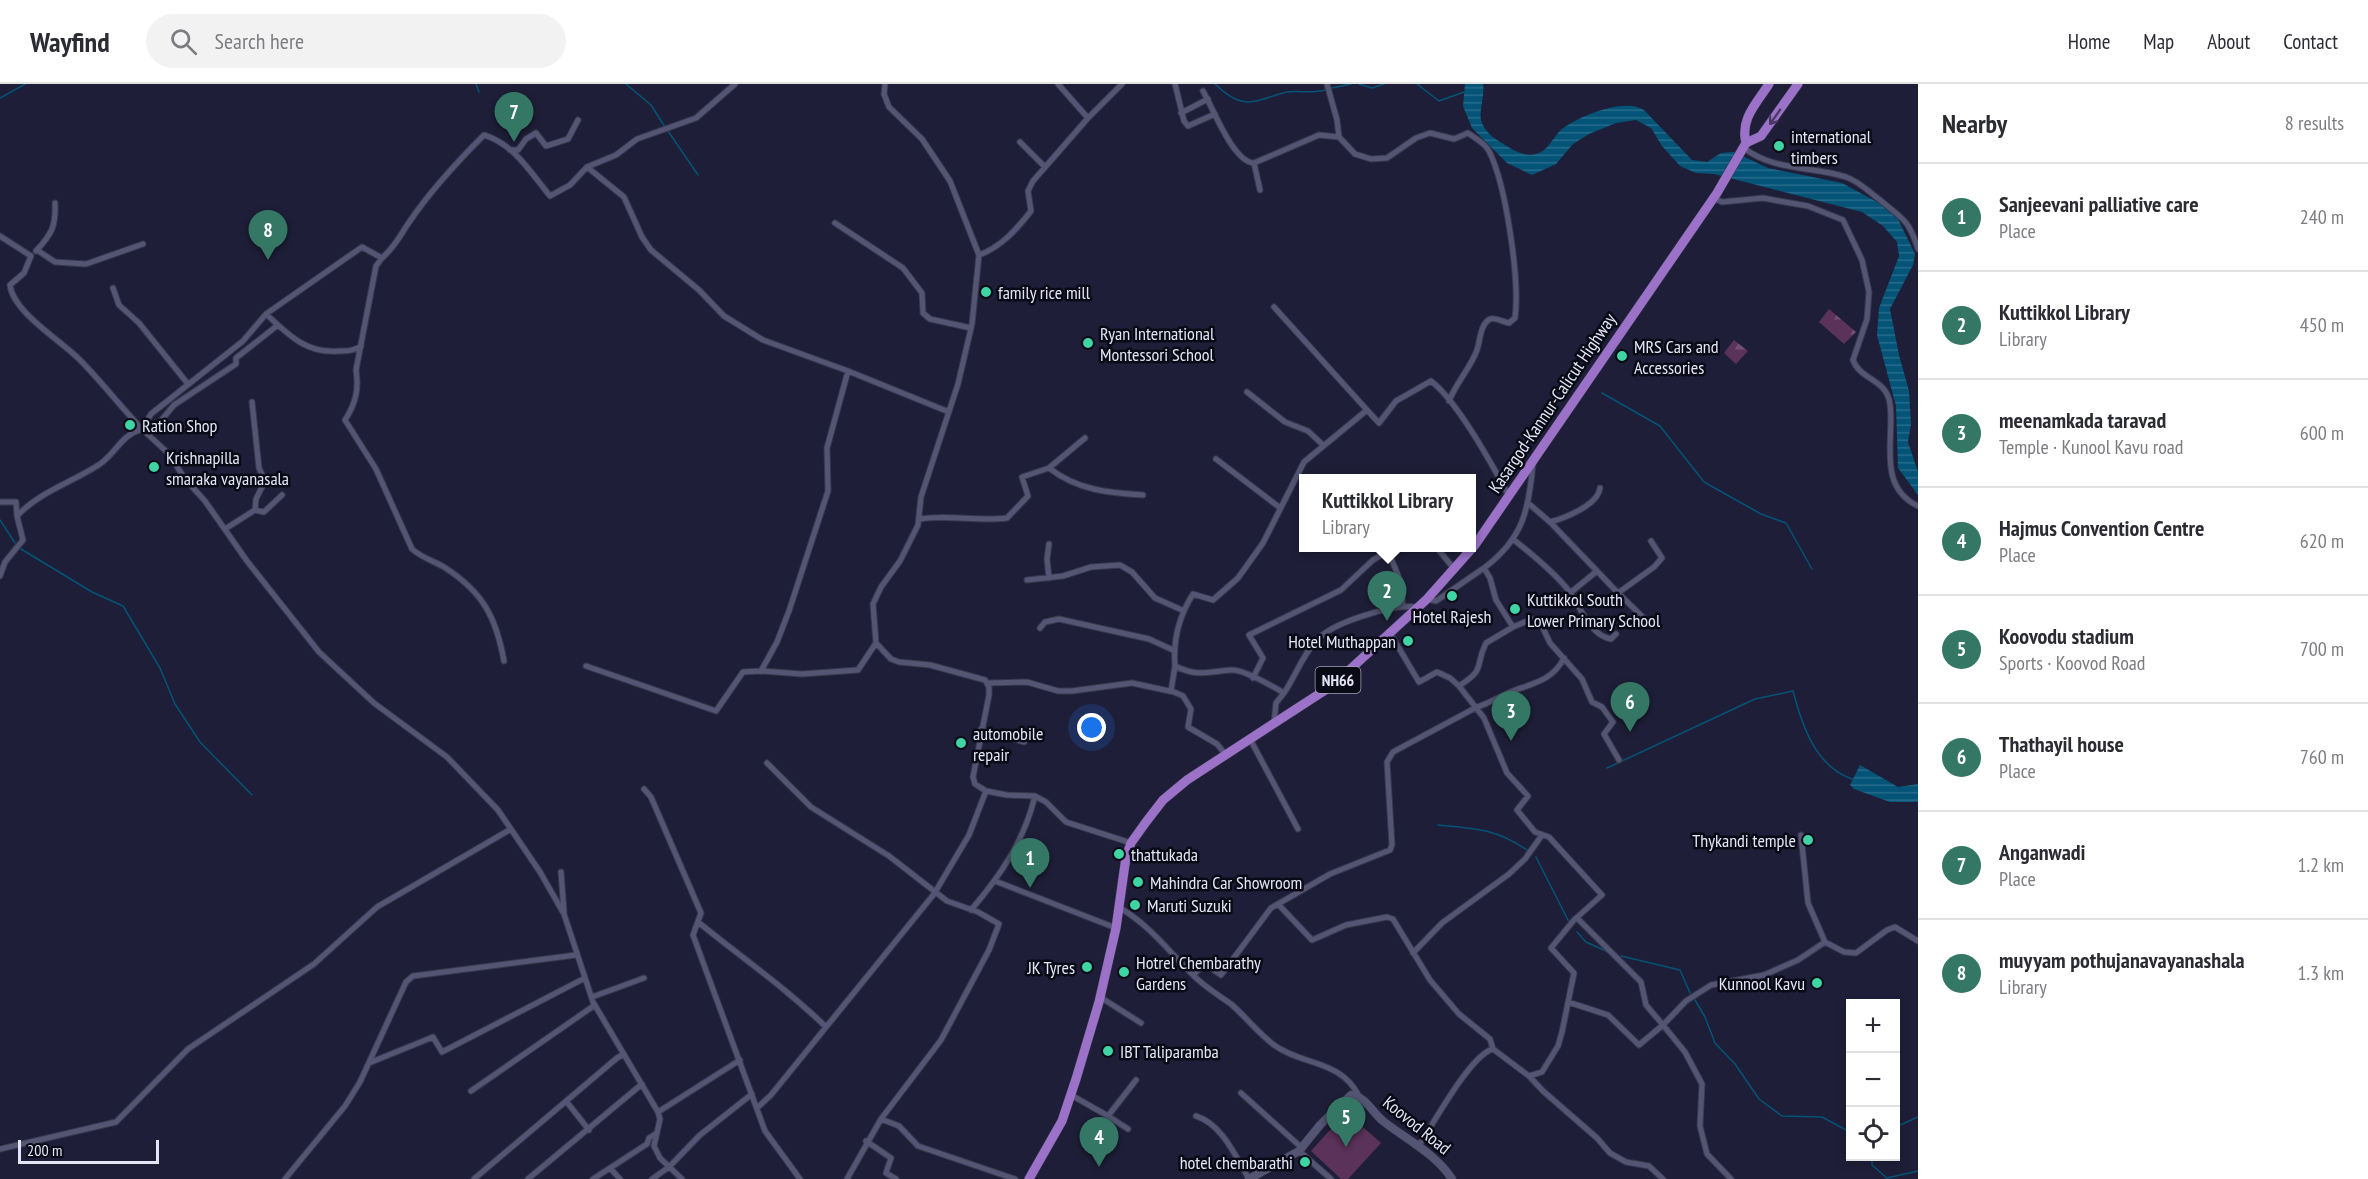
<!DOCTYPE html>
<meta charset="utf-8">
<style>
body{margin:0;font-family:"PT Sans Narrow",sans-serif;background:#f2f2f3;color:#2b2b33}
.controls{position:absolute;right:18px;bottom:18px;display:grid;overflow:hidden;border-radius:0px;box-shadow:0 3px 9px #0003}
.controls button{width:54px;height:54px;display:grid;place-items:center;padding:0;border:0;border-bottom:2px solid #e1e1e2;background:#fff;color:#2b2b33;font:30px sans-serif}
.scale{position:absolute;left:18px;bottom:15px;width:141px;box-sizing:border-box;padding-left:6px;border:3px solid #e4e5f7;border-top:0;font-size:16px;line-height:21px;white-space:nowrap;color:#e4e5f7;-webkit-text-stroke:4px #090a15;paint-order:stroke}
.you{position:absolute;left:1092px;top:644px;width:21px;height:21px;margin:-15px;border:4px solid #fff;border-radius:50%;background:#1a73e8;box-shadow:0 0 0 9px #1a73e833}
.badge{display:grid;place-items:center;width:39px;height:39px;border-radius:50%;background:#347765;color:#fff;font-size:20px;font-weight:700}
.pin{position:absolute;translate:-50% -50px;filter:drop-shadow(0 2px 3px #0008)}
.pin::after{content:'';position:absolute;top:32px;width:21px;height:18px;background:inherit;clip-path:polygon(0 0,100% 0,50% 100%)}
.popup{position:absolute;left:1299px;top:390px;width:177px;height:78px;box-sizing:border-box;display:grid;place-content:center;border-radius:0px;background:#fff;filter:drop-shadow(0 2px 4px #0005);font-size:20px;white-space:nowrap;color:#7c7c81}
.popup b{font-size:22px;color:#2b2b33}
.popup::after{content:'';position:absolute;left:50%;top:100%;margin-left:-12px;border:12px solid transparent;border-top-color:#fff}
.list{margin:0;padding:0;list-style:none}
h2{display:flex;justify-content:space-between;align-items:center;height:78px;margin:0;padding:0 24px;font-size:26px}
h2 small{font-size:20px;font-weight:400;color:#7c7c81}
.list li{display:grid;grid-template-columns:39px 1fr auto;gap:18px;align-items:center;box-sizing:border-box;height:108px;padding:0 24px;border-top:2px solid #e1e1e2}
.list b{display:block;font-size:22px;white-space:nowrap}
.list p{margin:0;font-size:20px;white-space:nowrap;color:#7c7c81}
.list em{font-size:20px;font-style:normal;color:#7c7c81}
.icon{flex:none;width:33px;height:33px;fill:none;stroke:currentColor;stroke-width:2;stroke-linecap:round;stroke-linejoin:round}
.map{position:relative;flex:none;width:1918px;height:1095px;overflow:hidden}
header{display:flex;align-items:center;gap:36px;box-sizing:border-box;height:84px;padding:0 30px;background:#fff;border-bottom:2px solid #e1e1e2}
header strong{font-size:28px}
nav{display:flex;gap:33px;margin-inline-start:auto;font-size:21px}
.search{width:420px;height:54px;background:#f2f2f3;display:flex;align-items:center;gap:15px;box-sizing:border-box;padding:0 21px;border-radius:33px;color:#7c7c81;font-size:22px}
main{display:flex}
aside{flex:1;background:#fff}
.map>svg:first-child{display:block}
.grass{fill:#5b325a}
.forest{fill:url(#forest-firs)}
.water{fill:url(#water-rules)}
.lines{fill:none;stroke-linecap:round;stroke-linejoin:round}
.stream{stroke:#035477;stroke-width:1.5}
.street-casing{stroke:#38384e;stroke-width:7}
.secondary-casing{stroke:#38384e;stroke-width:9}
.highway-casing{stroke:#38384e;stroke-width:10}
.street{stroke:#545573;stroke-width:5}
.secondary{stroke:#545573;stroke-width:8}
.highway{stroke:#9b72c8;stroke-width:9}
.oneway{stroke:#4b3966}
.poi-dot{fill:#3ed4a3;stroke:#090a15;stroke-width:2}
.labels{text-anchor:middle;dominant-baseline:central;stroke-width:5;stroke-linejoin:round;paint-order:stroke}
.shield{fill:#090a15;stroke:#a2a3b3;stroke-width:1.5}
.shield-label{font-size:16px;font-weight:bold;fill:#e4e5f7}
.poi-label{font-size:18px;fill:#e4e5f7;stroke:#090a15;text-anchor:start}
.street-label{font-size:18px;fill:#e4e5f7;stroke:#090a15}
</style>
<header>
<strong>Wayfind</strong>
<div class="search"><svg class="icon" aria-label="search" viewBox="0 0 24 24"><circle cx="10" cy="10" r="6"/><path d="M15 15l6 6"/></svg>Search here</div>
<nav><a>Home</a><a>Map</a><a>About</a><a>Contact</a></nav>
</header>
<main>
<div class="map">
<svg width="1918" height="1095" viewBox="0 0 1918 1095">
<defs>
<pattern id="forest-firs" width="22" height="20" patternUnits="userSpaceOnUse" patternTransform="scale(1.5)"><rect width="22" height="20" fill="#5b325a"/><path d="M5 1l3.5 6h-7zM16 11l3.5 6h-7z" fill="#725072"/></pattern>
<pattern id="water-rules" width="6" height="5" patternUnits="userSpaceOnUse" patternTransform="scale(1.5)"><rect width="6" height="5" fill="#035477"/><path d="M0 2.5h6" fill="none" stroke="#286c8b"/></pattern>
</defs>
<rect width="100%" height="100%" fill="#1e1e38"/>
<path class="grass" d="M1346,1028L1381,1059L1348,1095H1341L1311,1067Z"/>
<path class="forest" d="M1829,225L1856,248L1844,260L1819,238Z
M1734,256L1748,267L1736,280L1724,269Z"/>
<path class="water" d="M1465,0H1483C1485,12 1479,25 1481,36C1484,47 1493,54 1502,59C1513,66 1523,73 1536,70C1549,67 1553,52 1562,45C1579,32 1625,13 1644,26L1692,76L1707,78L1721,69L1734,68L1768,84L1842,99L1888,124L1897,133L1915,170L1913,181L1890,225L1899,271L1909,307L1911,340L1908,358L1918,388V411L1898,384L1896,322L1877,251L1879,224L1899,172L1897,158L1883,142L1862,128L1714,90L1696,89L1680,82L1662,62L1651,44L1636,36L1616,39L1589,50L1573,60L1556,80L1532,91L1507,79L1472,44L1463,22Z
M1860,681L1898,703L1918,700V718H1890L1854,705L1850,701Z"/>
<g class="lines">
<path class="stream" d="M476,0L479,8
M626,0L651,21L665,43
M1215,0C1245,29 1254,16 1287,8C1299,6 1312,10 1325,6
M1359,0L1372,4L1384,0
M1417,0L1439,17L1464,8
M1332,4L1351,0
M0,14L25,0
M668,47L698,91
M1602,309L1660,342L1704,398L1761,430L1786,439L1812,485
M0,436L15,459
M21,465L92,508L123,522L160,584L175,620L200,658L252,711
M1607,684L1755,615L1793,607C1802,641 1815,682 1852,695
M1438,741C1474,744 1497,745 1527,766
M1536,773L1569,838
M1577,848L1586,858L1606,867
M1621,872L1680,886L1690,909
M1695,916L1705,933L1715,959L1735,980L1759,1015L1782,1032L1822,1033L1850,1048
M1896,1043L1918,1033
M1872,1072V1081L1887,1094L1918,1087"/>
<defs>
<path id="street" d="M885,0L884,10L889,23L922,55L950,97L979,171L972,240L958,300L921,413L918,441L900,477L881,503L873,520L876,559L891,575L899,578L930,581L985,596L989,603V611L973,693L975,700L986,707L1007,711L1035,712L1046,718L1066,738L1131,759
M1058,0L1088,34
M1175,0L1184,37L1188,42L1215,30
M1327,0L1337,36L1339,53
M1203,7C1213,24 1233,78 1254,79L1260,106
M1181,29L1208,15
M1020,58L1045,83
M1744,64C1773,87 1812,82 1846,93C1860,98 1868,107 1880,116C1903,135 1909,136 1918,165
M510,66H518L526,55L536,49L546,62L568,55L578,36
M1254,79L1319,51L1339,53L1355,70L1371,75L1387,74L1416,54L1430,49L1454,55L1468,49C1475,54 1485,59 1489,67C1506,101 1520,196 1515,234L1509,239C1503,238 1495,233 1490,235C1480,240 1480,258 1477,266C1470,285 1457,297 1449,317
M587,83L624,113L642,153L651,166L699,206L724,232L763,256L848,287L949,328
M1713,114L1722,118L1763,114L1779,117L1808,122L1843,136L1862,176L1869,208L1867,235L1853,276C1860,296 1887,295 1890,320C1895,354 1876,402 1918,422
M835,139L903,184L922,209L923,229L930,235L971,244
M0,152L31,172L24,189L10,201C13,228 60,256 79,275C101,297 120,322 142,345C120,352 117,368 100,380C73,398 39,408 17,432L23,456L5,478L0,492
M37,166L55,178L86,180L143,160
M36,167C52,150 56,142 55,119
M979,171C1001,163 1017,145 1031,127L1028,107L1033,97L1088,34L1122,0
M382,174L376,182L356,286C359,305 356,319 345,336L376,385L412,465C422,474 434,477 444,483C483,508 496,533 504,577
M113,204L119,221L139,239L188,300
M1274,223L1367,326
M266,230C289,251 306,270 339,267C347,267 354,267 361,262
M1247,308L1285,338L1308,347L1323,361
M252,318L259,384L265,397L256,415L255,426
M149,351L174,321L236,280V274L278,241
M1216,375L1279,423
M1049,384C1077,406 1109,409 1143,411
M0,418H16L17,432
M1528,419L1550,438C1565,434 1598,421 1600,404
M920,435C948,430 978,438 1007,434L1028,412L1022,393L1049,384L1085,354
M1550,438L1597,487
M225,445L255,426L264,428L282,411
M1514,456C1533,471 1554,488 1569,507C1581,523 1589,551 1611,555L1616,550
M1049,460L1047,475L1049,494
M1437,464L1455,486
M1484,484C1523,455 1529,426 1533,379
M1027,496L1063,492L1091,483L1120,481L1132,488L1155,514L1182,526
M1570,509L1597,487L1618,509L1654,483L1662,474L1651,457
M1618,509L1649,539
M1513,543L1532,535L1542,542L1550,559L1582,595L1592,618L1602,623L1613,638L1604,650L1619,676
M1040,544L1045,538L1059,535L1149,555L1173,566
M1390,549L1419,598L1437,588L1450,594L1459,602C1487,584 1474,583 1486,559L1513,543L1496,516L1490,494L1484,484L1436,517L1428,515
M586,582L716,627L743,588L761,587L777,558L789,527L828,407L827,364L848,287
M761,587L802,590L858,586L876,559
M1253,594L1263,574L1249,551L1341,506L1373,476L1388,467L1400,496L1403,521
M988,599L1027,598L1058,607H1072L1132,599L1174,608L1183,612L1191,625L1188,643L1217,660L1226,671
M1459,602L1484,634L1507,689L1528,712L1517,726L1535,748L1549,753L1602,811L1574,836L1551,864L1574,889L1562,948L1558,962L1542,988L1529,992
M1171,607L1175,582
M1284,609C1295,593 1302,572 1316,557C1332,538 1393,520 1417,523
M1274,639L1276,619L1284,609C1272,602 1244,585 1231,586C1207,588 1197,593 1175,582C1173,557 1179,532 1193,510L1213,516L1238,494L1263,459L1304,378L1367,326L1379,339L1396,317L1431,297C1457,317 1493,382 1509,412
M981,645L1024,658
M1250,655L1298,745
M767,679L811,723L889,772L947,817L978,828L999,840L989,866L941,956L881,1035
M644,705L651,713L701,829L693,851L765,1047L800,1095
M1801,751L1808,819L1825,858
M561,788L564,828
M995,797L1116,844
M1278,820L1312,856L1346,841L1387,833L1393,835L1430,896L1459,930L1490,955L1493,965
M1120,824C1148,840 1168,866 1191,889C1203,902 1217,910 1231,920C1246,933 1258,949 1274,961C1303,982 1340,975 1359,1012
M971,826C1001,791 1024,757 1035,712
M698,838C741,873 786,904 826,943
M1413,869L1442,839L1509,790L1525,775L1542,751
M1193,891L1205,880L1221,891L1271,824L1330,790L1390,766L1392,761L1387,678L1393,668L1477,623C1490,619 1500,612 1513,607C1534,599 1553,596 1564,574
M592,913L644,894
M1100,913L1141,939
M1568,918L1608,931L1639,961L1663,941L1646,921L1641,898L1577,834
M369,979L433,953L442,968L585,894
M471,1007L595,921
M1241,1009L1302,1064
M1071,1011L1108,1032L1136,996
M566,1017L589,1046
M757,1024L771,1011L934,810L969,751L986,707
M658,1028L740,976
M1108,1032L1128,1045
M1196,1032C1222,1040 1236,1073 1249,1095
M866,1057L891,1074L886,1089L896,1095
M1419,1061C1433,1041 1470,971 1493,965L1529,992L1543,1007L1597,1054L1610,1069L1626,1078L1649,1082L1663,1095
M0,1065L116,1038L188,965L314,880L377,823L511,745
M1299,1067L1331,1095
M285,1095L345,1022L360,998L406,898L413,892L576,871
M474,1095L617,974L624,970
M528,1095L642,1000
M593,1095L610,1084
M620,1095L610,1084L647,1060L649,1054L657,1049
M652,1095L669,1083L700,1051L752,1010
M682,1095L660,1074L654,1062L660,1035L658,1028L593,918L564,830L540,788L498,726L447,673L374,619L319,568L247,477L205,417L185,395L169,370L142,345L151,330L243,257L266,230L362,163L382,174C396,162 400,151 410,137C431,106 458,77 484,51C514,60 531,89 550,112L570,101L587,83L616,71L637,55L696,34L735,0
M847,1095L881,1035L899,1042L918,1062L1015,1095
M1731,1095L1707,1070L1700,1042L1702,1000L1685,968L1663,941L1686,917L1711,901L1764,891L1798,876L1825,858L1844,868L1856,869L1887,846L1895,843L1918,857"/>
<path id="secondary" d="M1249,1095L1299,1067L1320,1041L1351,1011C1366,1013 1372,1028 1383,1037C1407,1056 1435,1069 1452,1095"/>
<path id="highway" d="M1746,59L1761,52L1798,0
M1029,1095L1062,1037L1076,995L1099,918L1116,844L1126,773L1131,759L1146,738L1163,716L1187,696L1333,601L1427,515L1475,461L1717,109L1746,59C1740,35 1756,20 1769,0"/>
</defs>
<use href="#street" class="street-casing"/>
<use href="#secondary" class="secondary-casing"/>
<use href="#highway" class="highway-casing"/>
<use href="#street" class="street"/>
<use href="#secondary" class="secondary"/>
<use href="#highway" class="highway"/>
</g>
<defs><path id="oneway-shaft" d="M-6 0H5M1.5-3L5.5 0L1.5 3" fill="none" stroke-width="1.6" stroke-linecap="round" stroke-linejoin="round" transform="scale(1.5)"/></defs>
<use class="oneway" href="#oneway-shaft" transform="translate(1775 33) rotate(125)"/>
<g class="poi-dot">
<circle cx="1779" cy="62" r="6"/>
<circle cx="986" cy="208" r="6"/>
<circle cx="1088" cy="259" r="6"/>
<circle cx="1622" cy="272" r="6"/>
<circle cx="130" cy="341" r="6"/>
<circle cx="154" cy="383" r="6"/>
<circle cx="1452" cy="512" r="6"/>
<circle cx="1515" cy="525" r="6"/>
<circle cx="1408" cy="557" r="6"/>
<circle cx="961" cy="659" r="6"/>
<circle cx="1808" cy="756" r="6"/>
<circle cx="1119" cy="770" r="6"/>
<circle cx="1138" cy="798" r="6"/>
<circle cx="1135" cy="821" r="6"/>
<circle cx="1087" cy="883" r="6"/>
<circle cx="1124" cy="888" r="6"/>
<circle cx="1817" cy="899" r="6"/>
<circle cx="1108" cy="967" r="6"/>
<circle cx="1305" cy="1078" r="6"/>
</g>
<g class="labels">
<rect class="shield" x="1315.5" y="583" width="45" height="26" rx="4.5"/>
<g class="shield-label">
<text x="1338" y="596">NH66</text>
</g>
<g class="poi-label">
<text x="1791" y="52">international<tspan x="1791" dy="21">timbers</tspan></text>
<text x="998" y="208">family rice mill</text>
<text x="1100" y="249">Ryan International<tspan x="1100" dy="21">Montessori School</tspan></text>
<text x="1634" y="262">MRS Cars and<tspan x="1634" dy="21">Accessories</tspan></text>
<text x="142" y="341">Ration Shop</text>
<text x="166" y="373">Krishnapilla<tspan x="166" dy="21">smaraka vayanasala</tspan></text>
<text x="1527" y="515">Kuttikkol South<tspan x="1527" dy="21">Lower Primary School</tspan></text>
<text x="1452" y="532" text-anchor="middle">Hotel Rajesh</text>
<text x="1396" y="557" text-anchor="end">Hotel Muthappan</text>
<text x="973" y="649">automobile<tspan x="973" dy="21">repair</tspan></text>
<text x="1796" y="756" text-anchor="end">Thykandi temple</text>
<text x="1131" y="770">thattukada</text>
<text x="1150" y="798">Mahindra Car Showroom</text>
<text x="1147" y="821">Maruti Suzuki</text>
<text x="1136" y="878">Hotrel Chembarathy<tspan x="1136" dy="21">Gardens</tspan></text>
<text x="1075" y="883" text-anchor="end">JK Tyres</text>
<text x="1805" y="899" text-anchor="end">Kunnool Kavu</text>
<text x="1120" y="967">IBT Taliparamba</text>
<text x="1293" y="1078" text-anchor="end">hotel chembarathi</text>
</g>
<g class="street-label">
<text transform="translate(1552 319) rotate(-56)">Kasargod-Kannur-Calicut Highway</text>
<text transform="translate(1417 1041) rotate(39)">Koovod Road</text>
</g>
</g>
</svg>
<div class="controls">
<button>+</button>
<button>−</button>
<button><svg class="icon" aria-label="locate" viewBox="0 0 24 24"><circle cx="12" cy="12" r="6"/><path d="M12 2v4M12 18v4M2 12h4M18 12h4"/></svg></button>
</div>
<div class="scale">200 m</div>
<div class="you"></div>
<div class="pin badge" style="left:1030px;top:804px">1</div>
<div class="pin badge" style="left:1387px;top:537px">2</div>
<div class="popup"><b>Kuttikkol Library</b>Library</div>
<div class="pin badge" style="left:1511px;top:657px">3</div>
<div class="pin badge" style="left:1099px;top:1083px">4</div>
<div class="pin badge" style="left:1346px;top:1063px">5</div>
<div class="pin badge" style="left:1630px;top:648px">6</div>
<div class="pin badge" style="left:514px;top:58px">7</div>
<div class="pin badge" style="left:268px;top:176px">8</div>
</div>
<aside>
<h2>Nearby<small>8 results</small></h2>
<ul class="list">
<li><span class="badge">1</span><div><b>Sanjeevani palliative care</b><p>Place</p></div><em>240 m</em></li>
<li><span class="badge">2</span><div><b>Kuttikkol Library</b><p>Library</p></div><em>450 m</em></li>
<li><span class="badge">3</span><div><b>meenamkada taravad</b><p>Temple · Kunool Kavu road</p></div><em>600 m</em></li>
<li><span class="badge">4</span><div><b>Hajmus Convention Centre</b><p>Place</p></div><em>620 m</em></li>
<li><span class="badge">5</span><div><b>Koovodu stadium</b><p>Sports · Koovod Road</p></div><em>700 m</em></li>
<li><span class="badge">6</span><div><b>Thathayil house</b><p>Place</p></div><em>760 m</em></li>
<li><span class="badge">7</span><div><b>Anganwadi</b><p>Place</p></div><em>1.2 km</em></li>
<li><span class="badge">8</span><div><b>muyyam pothujanavayanashala</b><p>Library</p></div><em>1.3 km</em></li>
</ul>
</aside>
</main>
